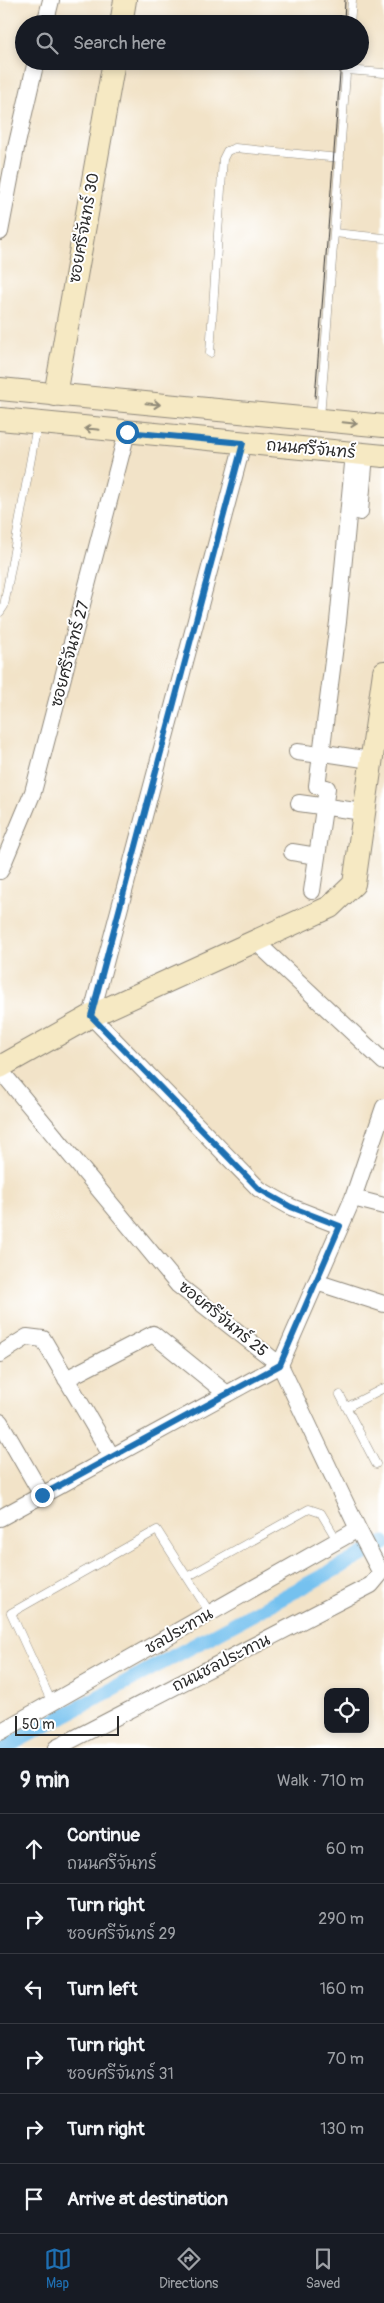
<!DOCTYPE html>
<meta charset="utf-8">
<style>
body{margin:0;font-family:Pangolin,"Playpen Sans Thai",sans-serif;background:#242831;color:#f1f3f6}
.controls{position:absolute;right:15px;bottom:15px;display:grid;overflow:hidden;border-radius:10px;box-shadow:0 2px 8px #0003}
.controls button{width:45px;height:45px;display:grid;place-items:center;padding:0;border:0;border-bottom:1px solid #363941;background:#171b24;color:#f1f3f6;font:25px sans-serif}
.scale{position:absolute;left:15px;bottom:12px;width:104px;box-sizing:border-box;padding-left:5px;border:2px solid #2b2b2b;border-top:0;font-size:14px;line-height:18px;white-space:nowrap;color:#2b2b2b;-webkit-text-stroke:4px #fff;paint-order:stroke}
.stop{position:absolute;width:15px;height:15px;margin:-11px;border:4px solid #1f6fb2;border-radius:50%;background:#fff}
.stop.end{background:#1f6fb2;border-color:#fff;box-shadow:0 1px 5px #0008}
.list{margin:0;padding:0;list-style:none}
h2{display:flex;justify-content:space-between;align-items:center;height:65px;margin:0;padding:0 20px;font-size:21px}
h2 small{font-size:16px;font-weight:400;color:#9ea1a6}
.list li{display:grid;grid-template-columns:32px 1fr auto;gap:15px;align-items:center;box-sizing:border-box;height:70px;padding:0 20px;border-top:1px solid #363941}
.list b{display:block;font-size:19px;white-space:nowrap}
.list p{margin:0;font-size:16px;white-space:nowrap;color:#9ea1a6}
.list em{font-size:16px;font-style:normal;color:#9ea1a6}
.icon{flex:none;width:28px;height:28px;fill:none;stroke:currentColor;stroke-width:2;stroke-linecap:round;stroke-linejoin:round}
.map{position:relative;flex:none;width:384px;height:1748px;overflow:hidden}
.search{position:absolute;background:#171b24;box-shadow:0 2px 8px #0003;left:15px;right:15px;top:15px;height:55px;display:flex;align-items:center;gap:12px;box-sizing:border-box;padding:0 18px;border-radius:28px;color:#9ea1a6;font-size:19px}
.sheet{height:485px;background:#171b24}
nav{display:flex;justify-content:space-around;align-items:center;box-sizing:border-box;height:70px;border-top:1px solid #363941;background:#171b24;font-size:14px;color:#9ea1a6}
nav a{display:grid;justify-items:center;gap:2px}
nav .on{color:#1f6fb2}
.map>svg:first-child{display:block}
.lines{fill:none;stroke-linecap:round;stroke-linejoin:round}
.canal{stroke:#75c1ef;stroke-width:15}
.lane-casing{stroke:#8e877a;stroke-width:9}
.street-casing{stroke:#8e877a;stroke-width:18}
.secondary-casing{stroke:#8e877a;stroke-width:24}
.lane{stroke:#fff;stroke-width:8}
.street{stroke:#fff;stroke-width:16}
.secondary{stroke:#f6e9c3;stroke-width:22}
.tram{stroke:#2b2b2b;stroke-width:1}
.oneway{stroke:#908a77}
.route{stroke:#1f6fb2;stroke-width:6}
.labels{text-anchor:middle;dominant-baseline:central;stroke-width:4;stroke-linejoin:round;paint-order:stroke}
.street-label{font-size:16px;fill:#2b2b2b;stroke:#fff}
</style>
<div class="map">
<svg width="384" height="1748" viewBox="0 0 384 1748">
<rect width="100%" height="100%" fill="#fff"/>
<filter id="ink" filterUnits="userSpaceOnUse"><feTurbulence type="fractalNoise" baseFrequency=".02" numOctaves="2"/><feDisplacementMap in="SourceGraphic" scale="10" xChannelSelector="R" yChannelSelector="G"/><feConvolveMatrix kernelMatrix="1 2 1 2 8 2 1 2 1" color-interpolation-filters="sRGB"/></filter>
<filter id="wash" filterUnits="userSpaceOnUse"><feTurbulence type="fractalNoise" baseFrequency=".0096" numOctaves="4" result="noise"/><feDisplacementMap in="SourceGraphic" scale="20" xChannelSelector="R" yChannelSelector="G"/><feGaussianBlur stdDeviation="1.12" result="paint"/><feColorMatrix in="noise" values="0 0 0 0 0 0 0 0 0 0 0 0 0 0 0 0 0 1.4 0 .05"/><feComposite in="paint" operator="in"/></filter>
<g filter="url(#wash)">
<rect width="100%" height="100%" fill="#f2e3c8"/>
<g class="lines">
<path class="canal" d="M4,1748L384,1543"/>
</g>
</g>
<g filter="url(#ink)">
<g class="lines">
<defs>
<path id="lane" d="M350,24L352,0
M347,70L384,73
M334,233L384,238
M210,353L223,159L227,151L235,148L340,158
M320,418L347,61
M0,612L4,606L37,425
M340,1395L376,1464
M347,1407L384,1388
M187,1577L309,1509L321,1513L337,1540
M52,1703L11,1613L157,1530L210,1613"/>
<path id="street" d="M45,24L51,0
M0,232L16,148L36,61
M243,443L91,1016L259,1189L291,1207L340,1226
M360,512L365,455
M297,752L321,755
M331,754L364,759
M299,803L356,811
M292,852L317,856
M0,871L33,792L127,432
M312,891L327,788L317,786L338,622L354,453
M255,941L384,1062
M0,1070L178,1285L280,1365L358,1529L381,1573
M353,1198L384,1206
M316,1282L384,1304
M0,1354L27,1337L43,1339L112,1457
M66,1379L153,1334L227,1394
M0,1422L42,1495
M0,1518L280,1365L353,1198L384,1107
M0,1732L358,1529
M56,1748L371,1585L381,1573"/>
<path id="secondary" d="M121,24L125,0
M0,389L384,426
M55,395L114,61
M0,419L384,456
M0,1067L91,1016L330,907L354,884L384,672"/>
</defs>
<use href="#lane" class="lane-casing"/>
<use href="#street" class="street-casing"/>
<use href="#secondary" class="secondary-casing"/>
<use href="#lane" class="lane"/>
<use href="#street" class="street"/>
<use href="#secondary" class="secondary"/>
<path class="tram" d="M344,24L345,0
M315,398L341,61"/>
</g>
<defs><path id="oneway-shaft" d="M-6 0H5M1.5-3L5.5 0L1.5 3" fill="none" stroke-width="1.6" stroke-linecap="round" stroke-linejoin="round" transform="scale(1.25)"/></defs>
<g class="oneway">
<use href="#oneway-shaft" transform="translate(153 404) rotate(5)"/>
<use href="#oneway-shaft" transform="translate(350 423) rotate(6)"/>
<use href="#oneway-shaft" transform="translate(92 429) rotate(-174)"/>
</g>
</g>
<g class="lines" filter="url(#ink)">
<path class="route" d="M42,1495L280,1365L340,1226L291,1207L259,1189L91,1016L243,443L127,432"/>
</g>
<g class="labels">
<g class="street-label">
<text transform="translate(84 228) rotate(-80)">ซอยศรีจันทร์ 30</text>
<text transform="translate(311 449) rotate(5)">ถนนศรีจันทร์</text>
<text transform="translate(70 654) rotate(-75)">ซอยศรีจันทร์ 27</text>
<text transform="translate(223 1319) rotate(39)">ซอยศรีจันทร์ 25</text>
<text transform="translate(179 1631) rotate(-30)">ชลประทาน</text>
<text transform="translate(221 1663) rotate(-27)">ถนนชลประทาน</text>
</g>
</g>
</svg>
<div class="controls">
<button><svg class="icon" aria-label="locate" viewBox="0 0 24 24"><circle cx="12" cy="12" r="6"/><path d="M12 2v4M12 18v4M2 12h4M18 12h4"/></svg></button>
</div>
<div class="scale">50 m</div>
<div class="stop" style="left:127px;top:432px"></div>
<div class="stop end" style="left:42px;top:1495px"></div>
<div class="search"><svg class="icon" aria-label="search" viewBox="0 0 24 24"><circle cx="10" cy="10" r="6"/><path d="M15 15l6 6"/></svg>Search here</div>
</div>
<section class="sheet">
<h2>9 min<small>Walk · 710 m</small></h2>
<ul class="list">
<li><svg class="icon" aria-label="ahead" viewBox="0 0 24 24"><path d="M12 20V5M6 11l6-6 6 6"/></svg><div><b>Continue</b><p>ถนนศรีจันทร์</p></div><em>60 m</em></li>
<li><svg class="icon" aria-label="right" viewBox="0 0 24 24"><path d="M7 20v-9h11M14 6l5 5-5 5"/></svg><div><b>Turn right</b><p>ซอยศรีจันทร์ 29</p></div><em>290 m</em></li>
<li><svg class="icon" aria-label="left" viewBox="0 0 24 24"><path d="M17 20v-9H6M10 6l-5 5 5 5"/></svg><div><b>Turn left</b></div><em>160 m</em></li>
<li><svg class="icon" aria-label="right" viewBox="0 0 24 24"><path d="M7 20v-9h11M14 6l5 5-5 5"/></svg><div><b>Turn right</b><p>ซอยศรีจันทร์ 31</p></div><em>70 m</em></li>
<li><svg class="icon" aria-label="right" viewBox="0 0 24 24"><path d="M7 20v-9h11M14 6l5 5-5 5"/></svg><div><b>Turn right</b></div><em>130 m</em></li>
<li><svg class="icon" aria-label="arrive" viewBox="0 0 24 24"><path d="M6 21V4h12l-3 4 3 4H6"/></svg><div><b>Arrive at destination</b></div></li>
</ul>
</section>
<nav>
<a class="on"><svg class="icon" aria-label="map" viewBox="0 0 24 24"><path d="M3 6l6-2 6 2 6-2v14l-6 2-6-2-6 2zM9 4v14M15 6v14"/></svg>Map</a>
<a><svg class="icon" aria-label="directions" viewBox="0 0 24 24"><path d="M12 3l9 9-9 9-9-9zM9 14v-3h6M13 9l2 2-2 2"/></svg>Directions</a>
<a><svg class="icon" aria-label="saved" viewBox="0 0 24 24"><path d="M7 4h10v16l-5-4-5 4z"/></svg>Saved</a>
</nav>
